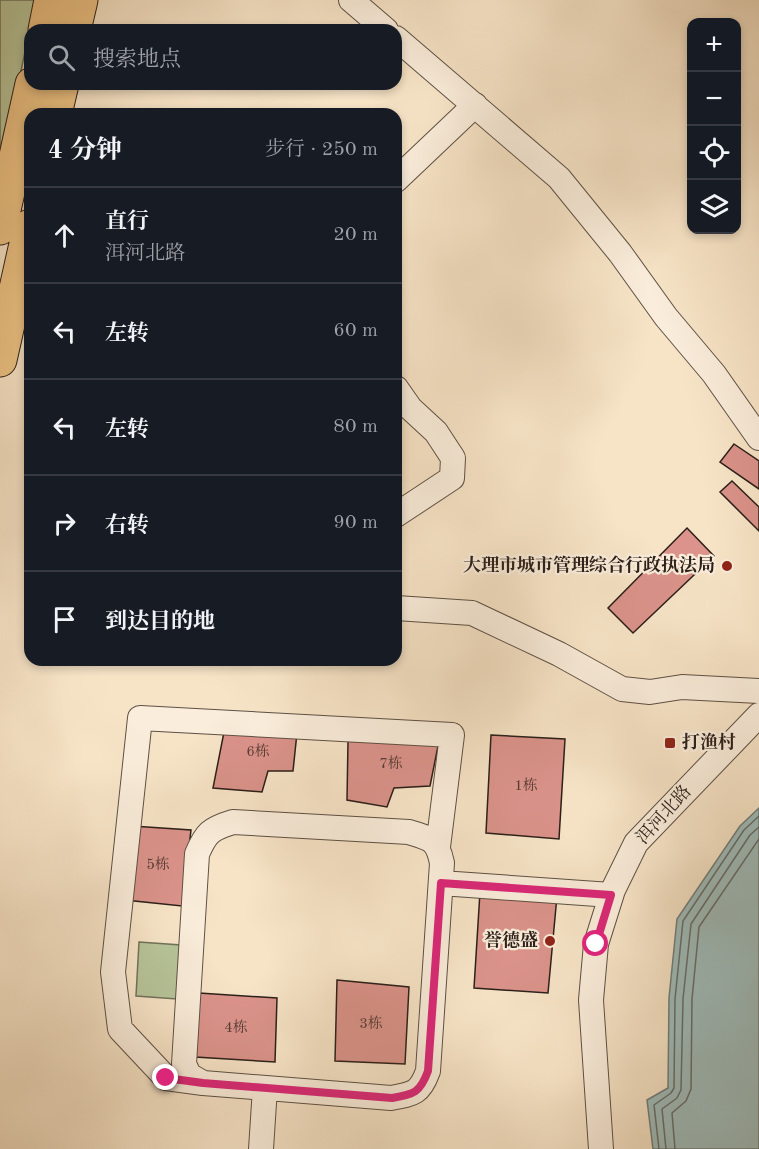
<!DOCTYPE html>
<html lang="zh">
<meta charset="utf-8">
<style>
body{margin:0;font-family:"Old Standard TT","Noto Serif SC",serif;background:#20242c;color:#f1f3f6}
.controls{position:absolute;right:18px;top:18px;display:grid;overflow:hidden;border-radius:12px;box-shadow:0 3px 9px #0003}
.controls button{width:54px;height:54px;display:grid;place-items:center;padding:0;border:0;border-bottom:2px solid #363941;background:#171b24;color:#f1f3f6;font:30px sans-serif}
.stop{position:absolute;width:18px;height:18px;margin:-14px;border:4px solid #db2777;border-radius:50%;background:#fff}
.stop.end{background:#db2777;border-color:#fff;box-shadow:0 2px 6px #0008}
.list{margin:0;padding:0;list-style:none}
h2{display:flex;justify-content:space-between;align-items:center;height:78px;margin:0;padding:0 24px;font-size:26px}
h2 small{font-size:20px;font-weight:400;color:#9ea1a6}
.list li{display:grid;grid-template-columns:39px 1fr auto;gap:18px;align-items:center;box-sizing:border-box;height:96px;padding:0 24px;border-top:2px solid #363941}
.list b{display:block;font-size:22px;white-space:nowrap}
.list p{margin:0;font-size:20px;white-space:nowrap;color:#9ea1a6}
.list em{font-size:20px;font-style:normal;color:#9ea1a6}
.icon{flex:none;width:33px;height:33px;fill:none;stroke:currentColor;stroke-width:2;stroke-linecap:round;stroke-linejoin:round}
.map{position:relative;flex:none;width:759px;height:1149px;overflow:hidden}
.search{position:absolute;background:#171b24;box-shadow:0 3px 9px #0003;left:24px;top:24px;width:378px;height:66px;display:flex;align-items:center;gap:15px;box-sizing:border-box;padding:0 21px;border-radius:18px;color:#9ea1a6;font-size:22px}
.panel{position:absolute;background:#171b24;box-shadow:0 3px 9px #0003;left:24px;top:108px;width:378px;height:558px;border-radius:18px}
.map>svg:first-child{display:block}
.green{fill:#b7c59a;stroke:#71725a;stroke-width:1.5}
.water{fill:#9fbdbc;stroke:#717e7b;stroke-width:1.5}
.lines{fill:none;stroke-linecap:round;stroke-linejoin:round}
.shore{stroke:#656e6a;stroke-width:1.5}
.building{fill:#db938b;stroke:#2b1f19;stroke-width:1.5}
.minor-casing{stroke:#5e5044;stroke-width:26}
.highway-casing{stroke:#2b1f19;stroke-width:35}
.minor{stroke:#faeddb;stroke-width:24}
.highway{stroke:#ecc284;stroke-width:33}
.route{stroke:#db2777;stroke-width:8}
.poi-dot{fill:#8f2418;stroke:#faeddb;stroke-width:2}
.labels{text-anchor:middle;dominant-baseline:central;stroke-width:4.5;stroke-linejoin:round;paint-order:stroke}
.number-label{font-size:15px;fill:#573c36}
.poi-label{font-size:18px;font-weight:bold;fill:#2b1f19;stroke:#faeddb;text-anchor:end}
.street-label{font-size:18px;fill:#2b1f19;stroke:#faeddb}
</style>
<div class="map">
<svg width="759" height="1149" viewBox="0 0 759 1149">
<rect width="100%" height="100%" fill="#f7e4c7"/>
<filter id="stains"><feTurbulence type="fractalNoise" baseFrequency=".00333" numOctaves="4"/><feColorMatrix values="0 0 0 0 .2 0 0 0 0 .09 0 0 0 0 .02 0 0 0 .5 -.17"/></filter>
<radialGradient id="worn" r=".72"><stop offset=".6" stop-color="#630" stop-opacity="0"/><stop offset="1" stop-color="#630" stop-opacity=".3"/></radialGradient>
<path class="green" d="M0,0H36L0,170Z
M139,942L181,945L177,999L136,996Z"/>
<path class="water" d="M759,808V1149H653L647,1100L668,1088L669,998L677,919L740,826Z"/>
<g class="lines">
<path class="shore" d="M659,1149L654,1105L671,1093L674,1088L675,999L683,921L744,830L759,816
M666,1149L662,1109L677,1098L681,1090L683,999L691,924L750,835L759,827
M675,1149L672,1113L686,1101L691,1089L692,999L699,927L759,839"/>
</g>
<path class="building" d="M734,444L759,461V489L720,462Z
M732,481L759,507V531L720,492Z
M687,528L714,556L633,633L608,608Z
M224,732L297,733L293,771H268L262,792L213,788Z
M491,735L565,739L559,839L486,833Z
M348,741H439L430,786L394,788L387,807L347,800Z
M132,826L191,830L182,906L125,900Z
M480,892L557,896L548,993L474,988Z
M337,980L409,987L405,1064L335,1061Z
M199,993L277,998L275,1062L195,1057Z"/>
<g class="lines">
<defs>
<path id="minor" d="M351,0L386,30
M396,38L559,178L620,253L666,317L714,374L759,438
M396,180L475,105
M396,388L410,408L436,432L453,458L452,478L396,515
M396,608L472,613L559,654L622,689L650,692L682,687L759,691
M441,883L611,895
M203,1083L189,1075L184,1064L197,854C206,833 210,829 233,822L409,832C431,839 437,839 442,863L428,1071C420,1093 414,1094 391,1098L203,1083L166,1078L120,1029L113,972L140,718L452,735L438,847
M261,1149L265,1088
M601,1149L591,1000L596,944L613,890L636,843L759,715"/>
<path id="highway" d="M45,30L51,0
M74,30L81,0
M55,114L62,84
M0,228L32,84
M0,360L30,226"/>
</defs>
<use href="#minor" class="minor-casing"/>
<use href="#highway" class="highway-casing"/>
<use href="#minor" class="minor"/>
<use href="#highway" class="highway"/>
</g>
<g class="lines">
<path class="route" d="M166,1078L203,1083L392,1098C414,1094 420,1093 428,1071L441,883L611,895L596,944"/>
</g>
<g class="poi-dot">
<circle cx="727" cy="566" r="6"/>
<rect x="664" y="737" width="12" height="12" rx="3"/>
<circle cx="550" cy="941" r="6"/>
</g>
<g class="labels">
<g class="number-label">
<text x="258" y="752">6栋</text>
<text x="391" y="764">7栋</text>
<text x="526" y="786">1栋</text>
<text x="158" y="865">5栋</text>
<text x="371" y="1024">3栋</text>
<text x="236" y="1028">4栋</text>
</g>
<g class="poi-label">
<text x="715" y="566">大理市城市管理综合行政执法局</text>
<text x="682" y="743" text-anchor="start">打渔村</text>
<text x="538" y="941">誉德盛</text>
</g>
<g class="street-label">
<text transform="translate(664 815) rotate(-48)">洱河北路</text>
</g>
</g>
<rect width="100%" height="100%" filter="url(#stains)"/>
<rect width="100%" height="100%" fill="url(#worn)"/>
</svg>
<div class="controls">
<button>+</button>
<button>−</button>
<button><svg class="icon" aria-label="locate" viewBox="0 0 24 24"><circle cx="12" cy="12" r="6"/><path d="M12 2v4M12 18v4M2 12h4M18 12h4"/></svg></button>
<button><svg class="icon" aria-label="layers" viewBox="0 0 24 24"><path d="M12 4l9 5-9 5-9-5zM3 14l9 5 9-5"/></svg></button>
</div>
<div class="stop" style="left:596px;top:944px"></div>
<div class="stop end" style="left:166px;top:1078px"></div>
<div class="search"><svg class="icon" aria-label="search" viewBox="0 0 24 24"><circle cx="10" cy="10" r="6"/><path d="M15 15l6 6"/></svg>搜索地点</div>
<section class="panel">
<h2>4 分钟<small>步行 · 250 m</small></h2>
<ul class="list">
<li><svg class="icon" aria-label="ahead" viewBox="0 0 24 24"><path d="M12 20V5M6 11l6-6 6 6"/></svg><div><b>直行</b><p>洱河北路</p></div><em>20 m</em></li>
<li><svg class="icon" aria-label="left" viewBox="0 0 24 24"><path d="M17 20v-9H6M10 6l-5 5 5 5"/></svg><div><b>左转</b></div><em>60 m</em></li>
<li><svg class="icon" aria-label="left" viewBox="0 0 24 24"><path d="M17 20v-9H6M10 6l-5 5 5 5"/></svg><div><b>左转</b></div><em>80 m</em></li>
<li><svg class="icon" aria-label="right" viewBox="0 0 24 24"><path d="M7 20v-9h11M14 6l5 5-5 5"/></svg><div><b>右转</b></div><em>90 m</em></li>
<li><svg class="icon" aria-label="arrive" viewBox="0 0 24 24"><path d="M6 21V4h12l-3 4 3 4H6"/></svg><div><b>到达目的地</b></div></li>
</ul>
</section>
</div>
